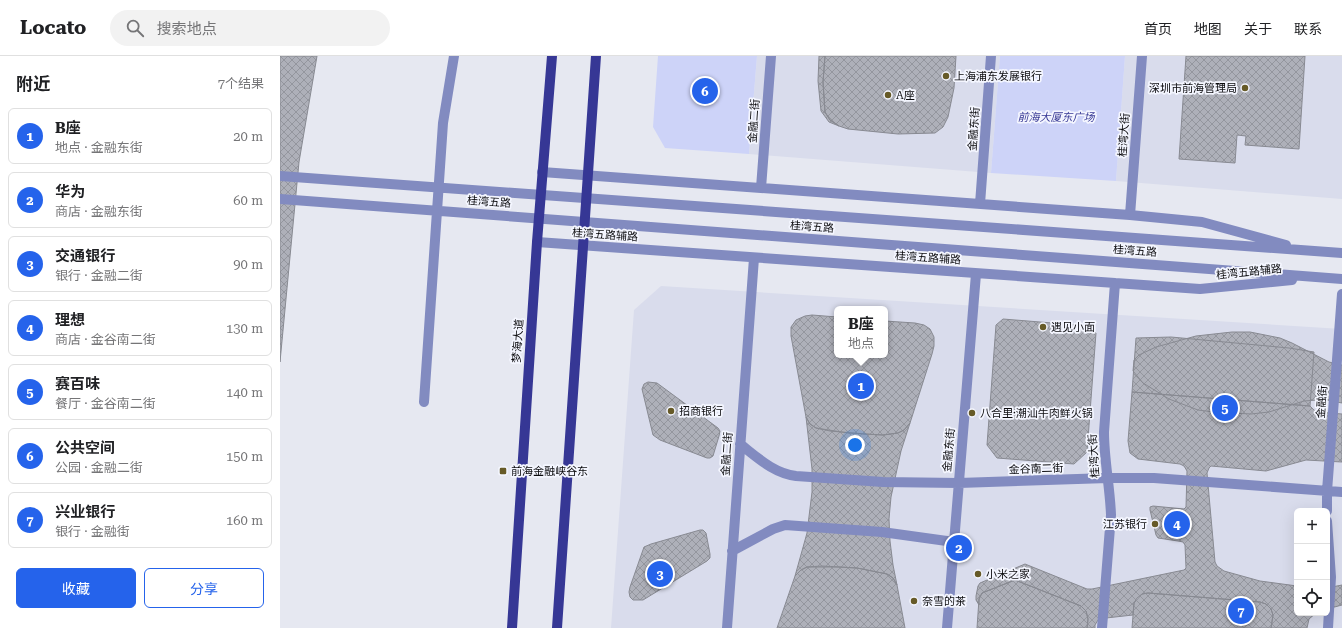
<!DOCTYPE html>
<html lang="zh">
<meta charset="utf-8">
<style>
body{margin:0;font-family:"Roboto Serif","Noto Sans SC",serif;background:#f2f2f2;color:#202124}
.controls{position:absolute;right:12px;bottom:12px;display:grid;overflow:hidden;border-radius:6px;box-shadow:0 4px 16px #0002}
.controls button{width:36px;height:36px;display:grid;place-items:center;padding:0;border:0;border-bottom:1px solid #e0e0e0;background:#fff;color:#202124;font:20px sans-serif}
.you{position:absolute;left:575px;top:389px;width:14px;height:14px;margin:-10px;border:3px solid #fff;border-radius:50%;background:#1a73e8;box-shadow:0 0 0 6px #1a73e833}
.badge{display:grid;place-items:center;width:26px;height:26px;border-radius:50%;background:#2563eb;color:#fff;font-size:13px;font-weight:700}
.pin{position:absolute;translate:-50% -50%;border:2px solid #fff;box-shadow:0 1px 4px #0006}
.popup{position:absolute;left:554px;top:250px;width:54px;height:52px;box-sizing:border-box;display:grid;place-content:center;border-radius:6px;background:#fff;filter:drop-shadow(0 1px 3px #0005);font-size:13px;white-space:nowrap;color:#757577}
.popup b{font-size:15px;color:#202124}
.popup::after{content:'';position:absolute;left:50%;top:100%;margin-left:-8px;border:8px solid transparent;border-top-color:#fff}
.list{margin:0;padding:0;list-style:none}
h2{display:flex;justify-content:space-between;align-items:center;height:52px;margin:0;padding:0 16px;font-size:17px}
h2 small{font-size:13px;font-weight:400;color:#757577}
.list li{display:grid;grid-template-columns:26px 1fr auto;gap:12px;align-items:center;box-sizing:border-box;height:56px;margin:0 8px 8px;padding:0 8px;border:1px solid #e0e0e0;border-radius:6px}
.list b{display:block;font-size:15px;white-space:nowrap}
.list p{margin:0;font-size:13px;white-space:nowrap;color:#757577}
.list em{font-size:13px;font-style:normal;color:#757577}
.actions{display:flex;gap:8px;padding:12px 16px}
.actions a{flex:1;padding:9px 0;border:1px solid #2563eb;border-radius:6px;text-align:center;font-size:14px;color:#2563eb}
.actions .main{background:#2563eb;color:#fff}
.icon{flex:none;width:22px;height:22px;fill:none;stroke:currentColor;stroke-width:2;stroke-linecap:round;stroke-linejoin:round}
.map{position:relative;flex:none;width:1062px;height:572px;overflow:hidden}
header{display:flex;align-items:center;gap:24px;box-sizing:border-box;height:56px;padding:0 20px;background:#fff;border-bottom:1px solid #e0e0e0}
header strong{font-size:19px}
nav{display:flex;gap:22px;margin-inline-start:auto;font-size:14px}
.search{width:280px;height:36px;background:#f2f2f2;display:flex;align-items:center;gap:10px;box-sizing:border-box;padding:0 14px;border-radius:22px;color:#757577;font-size:15px}
main{display:flex}
aside{flex:1;background:#fff}
.map>svg:first-child{display:block}
.built{fill:#d9dcec;fill-rule:evenodd}
.green{fill:#cdd3f8}
.building{fill:url(#building-cross-hatch);stroke:#888a92}
.lines{fill:none;stroke-linecap:round;stroke-linejoin:round}
.minor{stroke:#828bc0;stroke-width:10}
.major{stroke:#363795;stroke-width:10}
.poi-dot{fill:#665a27;stroke:#f4f6ff;stroke-width:1.5}
.labels{text-anchor:middle;dominant-baseline:central;stroke-width:3.5;stroke-linejoin:round;paint-order:stroke}
.poi-label{font-size:11px;fill:#0b0b0e;stroke:#f4f6ff;text-anchor:start}
.park-label{font-size:11px;font-style:italic;fill:#383a96;stroke:#f4f6ff}
.street-label{font-size:11px;fill:#0b0b0e;stroke:#f4f6ff}
</style>
<header>
<strong>Locato</strong>
<div class="search"><svg class="icon" aria-label="search" viewBox="0 0 24 24"><circle cx="10" cy="10" r="6"/><path d="M15 15l6 6"/></svg>搜索地点</div>
<nav><a>首页</a><a>地图</a><a>关于</a><a>联系</a></nav>
</header>
<main>
<aside>
<h2>附近<small>7个结果</small></h2>
<ul class="list">
<li><span class="badge">1</span><div><b>B座</b><p>地点 · 金融东街</p></div><em>20 m</em></li>
<li><span class="badge">2</span><div><b>华为</b><p>商店 · 金融东街</p></div><em>60 m</em></li>
<li><span class="badge">3</span><div><b>交通银行</b><p>银行 · 金融二街</p></div><em>90 m</em></li>
<li><span class="badge">4</span><div><b>理想</b><p>商店 · 金谷南二街</p></div><em>130 m</em></li>
<li><span class="badge">5</span><div><b>赛百味</b><p>餐厅 · 金谷南二街</p></div><em>140 m</em></li>
<li><span class="badge">6</span><div><b>公共空间</b><p>公园 · 金融二街</p></div><em>150 m</em></li>
<li><span class="badge">7</span><div><b>兴业银行</b><p>银行 · 金融街</p></div><em>160 m</em></li>
</ul>
<div class="actions"><a class="main">收藏</a><a>分享</a></div>
</aside>
<div class="map">
<svg width="1062" height="572" viewBox="0 0 1062 572">
<defs>
<pattern id="building-cross-hatch" width="8" height="8" patternUnits="userSpaceOnUse"><rect width="8" height="8" fill="#aeb0b9"/><path d="M0 0l8 8M0 8l8-8" fill="none" stroke="#94969e"/></pattern>
</defs>
<rect width="100%" height="100%" fill="#e6e8f1"/>
<path class="built" d="M477,0H720L711,117L469,98Z
M845,0H1062V143L836,125Z
M381,230L1062,273V572H331L354,254ZM557,253H605V299H557ZM1017,455H1047V557H1017Z"/>
<path class="green" d="M378,0H477L469,98L385,92L373,71Z
M720,0H845L836,125L711,117Z"/>
<path class="building" d="M0,0H37L19,106L0,306Z
M539,0H545L543,26L545,56L550,64L559,70L549,66L541,55L538,25Z
M545,0H676L674,32L668,61L663,71L655,77L618,78L568,73L559,70L550,64L545,56L543,26Z
M906,0H1025L1019,93L965,89L966,80L957,79L955,107L899,103Z
M532,259L557,261V299H605V265L635,267L644,269L650,273L654,281V290L652,298L630,367L624,374L618,377L603,379L585,378L550,375L536,372L530,368L526,361L511,280V271L516,264L525,260Z
M723,263L809,270L816,277L807,396L794,408L717,402L707,389L716,269Z
M952,276H970L1000,282L1012,287L1049,306L1062,309V347L1047,344H1037L1024,345L989,356L971,358L934,356L918,354L889,343L863,327L853,315L854,304L859,299L876,291L916,280Z
M891,281L1009,292L1034,296L1030,350L852,336L856,282Z
M368,326L377,327L438,372L440,375L439,380L433,400L430,402H427L380,384L373,379L362,333L364,328Z
M852,336L1030,350L1034,354L1037,356L1062,358V406L1026,404L986,415L931,410L929,412L927,417L935,506L937,510L944,515L980,525L1017,530V557H1036L1029,563L1027,572H991L993,559L991,553L986,548L980,546L868,537L862,538L857,542L854,547L853,559L826,562L818,564L815,569V572H807L808,563L806,555L801,550L735,524L702,537L699,543V549L696,544V540L698,530L700,527L745,508L807,533H812L904,514L906,512L905,489L903,486L898,485L878,482L876,479L870,454V451L873,450L904,453L906,451L907,415L904,410L900,408L858,403L850,397L848,385Z
M526,361L530,368L536,372L568,377L585,378L603,379L618,377L624,374L630,367L621,395L611,441L609,463L610,485L613,509L617,529L613,522L607,518L577,512L559,511H527L521,514L515,520L527,477L532,436V413Z
M420,474H423L426,477L430,498V502L427,505L363,544H353L350,541L349,536L350,531L364,491L371,488Z
M542,510L577,512L607,518L613,522L617,529L625,572H497L515,520L521,514L527,511Z
M735,524L801,550L806,555L808,563L807,572H697L699,543L702,537Z
M1062,529V549L1047,553V532Z
M868,537L980,546L986,548L991,553L993,559L991,572H852L854,547L862,538Z"/>
<g class="lines">
<path class="minor" d="M262,116L850,159L922,166L1006,189
M0,120L1062,197
M481,132L491,0
M0,143L1062,223
M700,148L711,0
M850,159L862,0
M257,186L920,233L1012,224
M144,346L163,67L174,0
M460,388C477,401 493,417 516,420L603,426L679,427L828,422H874L1062,436
M1047,455V435L1062,238
M1047,465L1051,521L1048,572
M452,495L493,473L505,469L602,476L674,486
M447,572L474,202
M667,572L696,218
M822,572L831,459C830,431 824,404 824,376L835,227"/>
<path class="major" d="M232,572L257,186L272,0
M277,572L316,0"/>
</g>
<g class="poi-dot">
<circle cx="666" cy="20" r="4"/>
<circle cx="965" cy="32" r="4"/>
<circle cx="608" cy="39" r="4"/>
<circle cx="763" cy="271" r="4"/>
<circle cx="391" cy="355" r="4"/>
<circle cx="692" cy="357" r="4"/>
<rect x="219" y="411" width="8" height="8" rx="2"/>
<circle cx="875" cy="468" r="4"/>
<circle cx="698" cy="518" r="4"/>
<circle cx="634" cy="545" r="4"/>
</g>
<g class="labels">
<g class="poi-label">
<text x="674" y="20">上海浦东发展银行</text>
<text x="957" y="32" text-anchor="end">深圳市前海管理局</text>
<text x="616" y="39">A座</text>
<text x="771" y="271">遇见小面</text>
<text x="399" y="355">招商银行</text>
<text x="700" y="357">八合里·潮汕牛肉鲜火锅</text>
<text x="231" y="415">前海金融峡谷东</text>
<text x="867" y="468" text-anchor="end">江苏银行</text>
<text x="706" y="518">小米之家</text>
<text x="642" y="545">奈雪的茶</text>
</g>
<g class="park-label">
<text x="776" y="61">前海大厦东广场</text>
</g>
<g class="street-label">
<text transform="translate(474 65) rotate(-86)">金融二街</text>
<text transform="translate(694 73) rotate(-86)">金融东街</text>
<text transform="translate(844 79) rotate(-86)">桂湾大街</text>
<text transform="translate(209 146) rotate(4)">桂湾五路</text>
<text transform="translate(532 171) rotate(4)">桂湾五路</text>
<text transform="translate(325 179) rotate(4)">桂湾五路辅路</text>
<text transform="translate(855 195) rotate(4)">桂湾五路</text>
<text transform="translate(648 202) rotate(4)">桂湾五路辅路</text>
<text transform="translate(969 216) rotate(-6)">桂湾五路辅路</text>
<text transform="translate(238 285) rotate(-86)">梦海大道</text>
<text transform="translate(1042 346) rotate(-86)">金融街</text>
<text transform="translate(669 394) rotate(-85)">金融东街</text>
<text transform="translate(447 398) rotate(-86)">金融二街</text>
<text transform="translate(814 400) rotate(-94)">桂湾大街</text>
<text transform="translate(756 413) rotate(-2)">金谷南二街</text>
</g>
</g>
</svg>
<div class="controls">
<button>+</button>
<button>−</button>
<button><svg class="icon" aria-label="locate" viewBox="0 0 24 24"><circle cx="12" cy="12" r="6"/><path d="M12 2v4M12 18v4M2 12h4M18 12h4"/></svg></button>
</div>
<div class="you"></div>
<div class="pin badge" style="left:581px;top:330px">1</div>
<div class="popup"><b>B座</b>地点</div>
<div class="pin badge" style="left:679px;top:492px">2</div>
<div class="pin badge" style="left:380px;top:518px">3</div>
<div class="pin badge" style="left:897px;top:468px">4</div>
<div class="pin badge" style="left:945px;top:352px">5</div>
<div class="pin badge" style="left:425px;top:35px">6</div>
<div class="pin badge" style="left:961px;top:555px">7</div>
</div>
</main>
